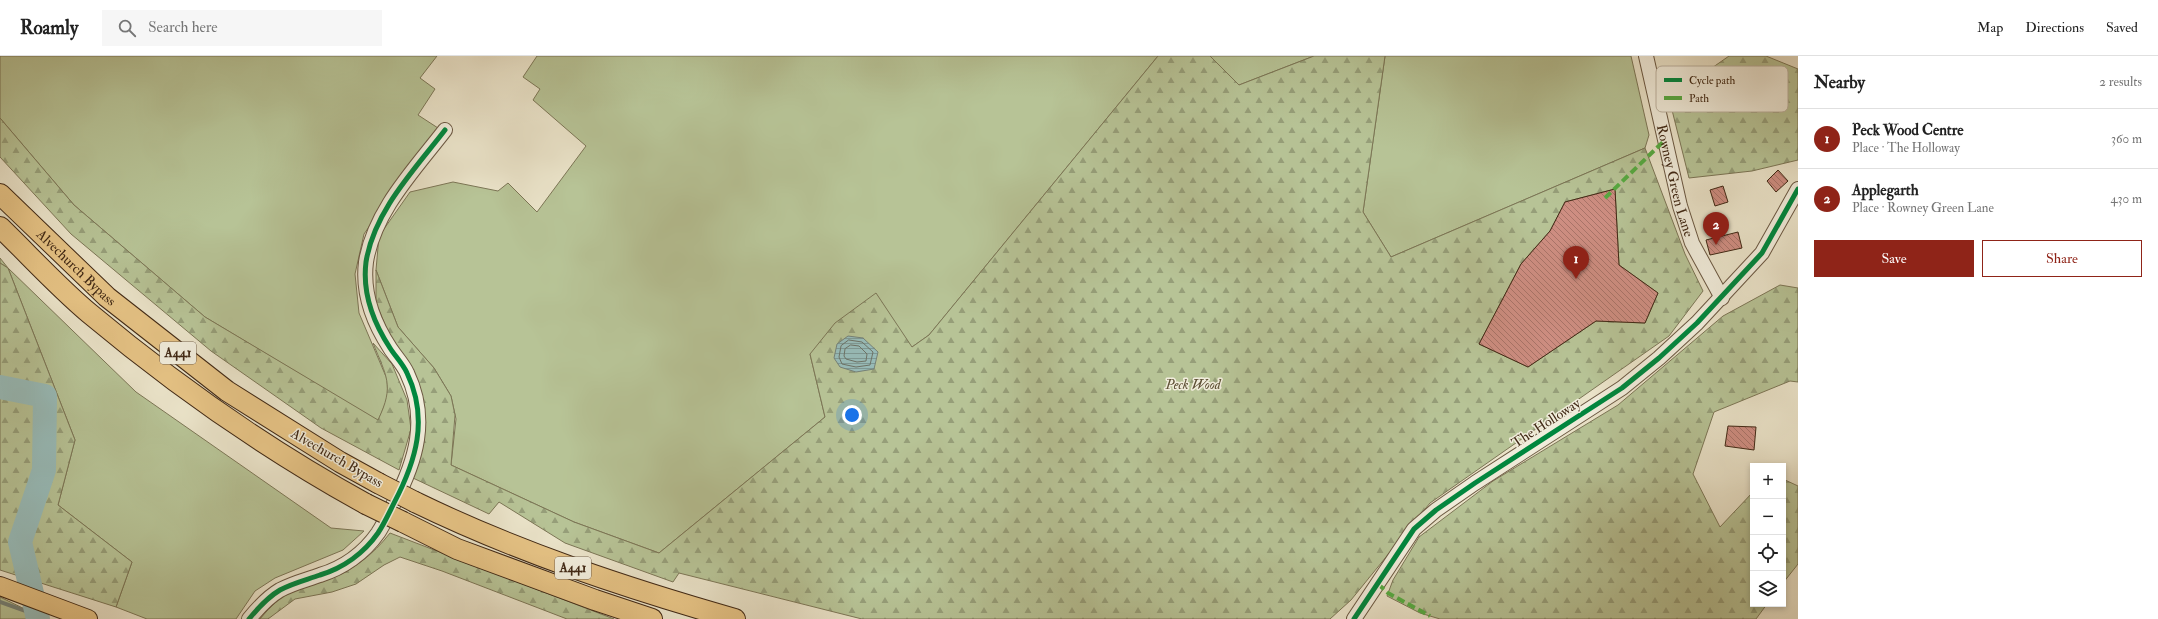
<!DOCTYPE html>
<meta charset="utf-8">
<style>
body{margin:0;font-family:"IM FELL Double Pica",serif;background:#f6f6f6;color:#222}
.controls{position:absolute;right:12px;bottom:12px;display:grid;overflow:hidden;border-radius:0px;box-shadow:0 2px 6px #0003}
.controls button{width:36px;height:36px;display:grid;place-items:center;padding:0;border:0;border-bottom:1px solid #e0e0e0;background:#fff;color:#222;font:20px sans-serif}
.you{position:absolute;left:852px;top:359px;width:14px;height:14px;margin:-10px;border:3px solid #fff;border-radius:50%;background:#1a73e8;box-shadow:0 0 0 6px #1a73e833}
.badge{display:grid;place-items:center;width:26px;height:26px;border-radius:50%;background:#8f2418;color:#fff;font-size:13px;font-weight:700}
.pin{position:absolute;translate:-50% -33px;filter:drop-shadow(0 1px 2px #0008)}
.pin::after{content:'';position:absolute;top:21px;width:14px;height:12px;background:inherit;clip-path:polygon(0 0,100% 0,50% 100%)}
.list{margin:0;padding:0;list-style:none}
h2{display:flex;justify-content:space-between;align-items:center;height:52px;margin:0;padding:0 16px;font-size:17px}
h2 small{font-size:13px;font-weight:400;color:#767676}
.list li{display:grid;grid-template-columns:26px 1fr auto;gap:12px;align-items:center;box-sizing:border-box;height:60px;padding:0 16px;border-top:1px solid #e0e0e0}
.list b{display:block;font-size:15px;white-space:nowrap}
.list p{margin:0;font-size:13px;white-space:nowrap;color:#767676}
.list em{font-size:13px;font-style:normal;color:#767676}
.actions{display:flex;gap:8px;padding:12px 16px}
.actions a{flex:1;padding:9px 0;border:1px solid #8f2418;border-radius:0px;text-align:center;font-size:14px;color:#8f2418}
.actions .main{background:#8f2418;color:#fff}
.icon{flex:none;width:22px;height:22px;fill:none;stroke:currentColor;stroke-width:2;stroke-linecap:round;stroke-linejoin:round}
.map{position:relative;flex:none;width:1798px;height:563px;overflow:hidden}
header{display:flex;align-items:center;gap:24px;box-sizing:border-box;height:56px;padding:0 20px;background:#fff;border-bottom:1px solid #e0e0e0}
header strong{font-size:19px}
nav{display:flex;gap:22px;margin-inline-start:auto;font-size:14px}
.search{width:280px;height:36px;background:#f6f6f6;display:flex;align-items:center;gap:10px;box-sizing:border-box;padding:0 14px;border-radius:0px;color:#767676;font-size:15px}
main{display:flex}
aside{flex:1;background:#fff}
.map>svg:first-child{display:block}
.grass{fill:#b7c396;stroke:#7c7656}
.forest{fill:url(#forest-firs);stroke:#7c7656;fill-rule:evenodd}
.water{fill:url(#water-rules);stroke:#758279}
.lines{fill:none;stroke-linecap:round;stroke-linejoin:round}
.shore{stroke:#6c7368;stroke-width:1}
.stream{stroke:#758279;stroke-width:4}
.river{stroke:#98bdbb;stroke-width:24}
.building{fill:url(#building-back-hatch);stroke:#412915}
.minor-casing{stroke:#6b5842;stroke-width:16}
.major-casing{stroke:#412915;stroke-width:20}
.highway-casing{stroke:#412915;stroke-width:22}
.minor{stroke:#f1eddc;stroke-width:14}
.major{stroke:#e5c284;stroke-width:18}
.highway{stroke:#e5c284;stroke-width:20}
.highway-bridge-casing{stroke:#412915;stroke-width:22;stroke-linecap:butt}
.highway-bridge{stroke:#e5c284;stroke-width:20}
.quiet{stroke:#56ab42;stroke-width:4;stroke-dasharray:8 4;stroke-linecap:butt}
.cycleway-casing{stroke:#f1eddc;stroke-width:8}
.cycleway{stroke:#00873e;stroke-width:5}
.labels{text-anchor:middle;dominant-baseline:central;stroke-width:3;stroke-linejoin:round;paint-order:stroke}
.shield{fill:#f1eddc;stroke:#766451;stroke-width:1}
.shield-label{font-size:13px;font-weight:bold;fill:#412915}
.street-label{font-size:14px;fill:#412915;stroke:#f1eddc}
.park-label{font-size:14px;font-style:italic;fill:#5e5035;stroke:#f1eddc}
.key{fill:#f1eddc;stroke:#bcb2a0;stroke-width:1}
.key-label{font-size:11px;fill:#412915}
</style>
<header>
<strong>Roamly</strong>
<div class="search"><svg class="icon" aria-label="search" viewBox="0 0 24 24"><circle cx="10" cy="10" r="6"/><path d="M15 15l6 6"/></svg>Search here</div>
<nav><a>Map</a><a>Directions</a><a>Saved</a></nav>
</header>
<main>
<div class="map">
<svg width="1798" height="563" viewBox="0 0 1798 563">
<defs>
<pattern id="forest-firs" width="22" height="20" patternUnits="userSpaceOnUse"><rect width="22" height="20" fill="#b7c396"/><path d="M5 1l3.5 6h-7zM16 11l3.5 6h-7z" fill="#969e79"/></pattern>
<pattern id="water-rules" width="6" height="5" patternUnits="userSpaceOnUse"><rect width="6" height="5" fill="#98bdbb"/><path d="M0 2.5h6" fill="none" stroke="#7e9a97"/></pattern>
<pattern id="building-back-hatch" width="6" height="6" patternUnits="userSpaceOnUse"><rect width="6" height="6" fill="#ce8e82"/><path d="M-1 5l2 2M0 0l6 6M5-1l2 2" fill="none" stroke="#a97469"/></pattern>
</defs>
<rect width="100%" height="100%" fill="#eae3c9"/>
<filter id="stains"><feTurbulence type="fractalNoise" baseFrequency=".005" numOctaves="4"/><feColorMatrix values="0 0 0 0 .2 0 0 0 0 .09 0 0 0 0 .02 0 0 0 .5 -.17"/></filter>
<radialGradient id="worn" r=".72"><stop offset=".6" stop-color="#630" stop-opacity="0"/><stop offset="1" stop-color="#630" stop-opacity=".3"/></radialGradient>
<path class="grass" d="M0,0H437L420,22L435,33L418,59L438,72L364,178L355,218L359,257L387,323L388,341L378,365L205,261L74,149L0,62Z
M537,0H1158L929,279L912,291L810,298L825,361L659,497L574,466L451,409L456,363L451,340L434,312L398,271L376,214L379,180L410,136L453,126L498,135L508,127L537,156L586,90L533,44L540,33L523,21Z
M1210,0H1314L1239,29Z
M1385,0H1631L1649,79L1645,92L1391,201L1363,156Z
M0,202L8,212L136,336L331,472L364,475L343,494L275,522L255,535L236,563H147L116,551L132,506L58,449L75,384L8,212L0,207Z
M0,541L37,559L39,563H0Z"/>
<path class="forest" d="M1158,0H1210L1239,29L1314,0H1385L1363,156L1391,201L1645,92L1685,198L1703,235L1669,280L1430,447L1351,544L1330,563H862L679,517L673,526L565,487L499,446L489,458L413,422L422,391L424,362L376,247V214L398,271L434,312L451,340L455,359L451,409L574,466L659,497L825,361L810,298L835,267L876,237L912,291L929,279ZM1615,133L1619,209L1658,237L1645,267L1596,265L1528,311L1479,288L1521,208L1550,175L1565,146Z
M1729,0H1766L1798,13V104L1752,115L1689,122L1669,42Z
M0,62L74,149L205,261L378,364C395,329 386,320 373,287L392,308L407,344L411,373L399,414L321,372L211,295L71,178L0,101Z
M0,207L8,212L75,384L58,449L132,506L116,551L0,514Z
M1780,229L1798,232V326L1790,325L1714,356L1693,418L1720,471L1753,436V548H1767L1756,563H1440L1420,557L1387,540L1393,524L1419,481L1493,425L1618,349L1723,260Z
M1783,423L1798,430V508L1783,527Z
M390,477L614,563H567L442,515L400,501L384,509L356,528L332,536L295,543L268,563H260C284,534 291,537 324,525C351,516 373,499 390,477Z"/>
<path class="water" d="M848,280L863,282L878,296L874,313L856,316L840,311L834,302L837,288Z"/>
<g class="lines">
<path class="shore" d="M849,284L862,286L873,296L870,309L856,311L842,308L839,301L841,290Z
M851,289L859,290L867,298L866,305L857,306L846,303L844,300L845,293Z"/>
<path class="stream" d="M0,546L37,559"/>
<path class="river" d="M0,331L45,340L44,414L20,486L38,563"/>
</g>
<path class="building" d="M1778,114L1788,125L1776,136L1767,125Z
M1723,130L1728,146L1715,150L1710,134Z
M1615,133L1619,209L1658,237L1645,267L1596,265L1528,311L1479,288L1521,208L1550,175L1565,146Z
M1738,176L1742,192L1710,199L1706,184Z
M1728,370L1756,371L1754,394L1725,390Z"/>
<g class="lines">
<defs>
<g id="minor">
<path id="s1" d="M1646,0L1680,150L1692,187L1722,242"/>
<path d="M249,563C258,552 268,541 280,534C293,527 306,524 320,519C343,512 364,497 378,477C384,468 389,457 394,447C416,405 429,363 407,317C403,308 395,300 390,292C373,266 362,238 366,206C374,155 415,113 445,74"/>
<path d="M1354,563L1414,473L1436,454L1475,427L1622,332L1659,302L1697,267L1762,197L1798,133"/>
</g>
<path id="major" d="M0,530L88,563"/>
<g id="highway">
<path id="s2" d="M0,138L107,241L227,335L340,406L378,427"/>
<path d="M0,171C30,200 58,231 89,257C175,329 268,394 366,448"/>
<path d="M415,446C518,496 626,532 735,563"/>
<path d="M403,466L457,493L595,544L652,563"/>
</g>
</defs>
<use href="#minor" class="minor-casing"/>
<use href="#major" class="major-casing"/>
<use href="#highway" class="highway-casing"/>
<use href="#minor" class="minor"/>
<use href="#major" class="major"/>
<use href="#highway" class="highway"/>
<defs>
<path id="highway-bridge" d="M378,427L415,446
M366,448L403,466"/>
</defs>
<use href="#highway-bridge" class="highway-bridge-casing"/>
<use href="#highway-bridge" class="highway-bridge"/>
<path class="quiet" d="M1605,142L1665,84
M1378,528L1388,537L1430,560"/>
<defs>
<path id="cycleway" d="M249,563C258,552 268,541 280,534C293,527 306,524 320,519C343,512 364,497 378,477C384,468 389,457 394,447C416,405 429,363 407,317C403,308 395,300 390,292C373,266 362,238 366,206C374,155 415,113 445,74
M1354,563L1414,473L1436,454L1475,427L1622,332L1659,302L1697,267L1762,197L1798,133"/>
</defs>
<use href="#cycleway" class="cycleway-casing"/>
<use href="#cycleway" class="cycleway"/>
</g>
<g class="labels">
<g class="shield">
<rect x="160" y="286" width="36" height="22" rx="3"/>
<rect x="555" y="501" width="36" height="22" rx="3"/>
</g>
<g class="shield-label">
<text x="178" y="297">A441</text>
<text x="573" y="512">A441</text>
</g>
<g class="street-label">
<text stroke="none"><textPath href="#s1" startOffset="128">Rowney Green Lane</textPath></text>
<text stroke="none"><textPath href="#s2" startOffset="106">Alvechurch Bypass</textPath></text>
<text transform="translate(1546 367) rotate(-33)">The Holloway</text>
<text transform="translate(337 402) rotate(30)">Alvechurch Bypass</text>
</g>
<g class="park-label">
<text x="1193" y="328">Peck Wood</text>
</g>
</g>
<rect x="1656" y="10" width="132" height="46" rx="6" class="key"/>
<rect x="1664" y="22" width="18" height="4" fill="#00873e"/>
<rect x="1664" y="40" width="18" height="4" fill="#56ab42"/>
<g class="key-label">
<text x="1689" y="28">Cycle path</text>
<text x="1689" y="46">Path</text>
</g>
<rect width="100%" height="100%" filter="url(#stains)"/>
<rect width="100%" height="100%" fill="url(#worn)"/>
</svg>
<div class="controls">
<button>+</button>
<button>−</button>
<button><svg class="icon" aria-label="locate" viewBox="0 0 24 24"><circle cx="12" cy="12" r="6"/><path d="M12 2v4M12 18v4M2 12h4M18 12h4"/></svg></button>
<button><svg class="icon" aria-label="layers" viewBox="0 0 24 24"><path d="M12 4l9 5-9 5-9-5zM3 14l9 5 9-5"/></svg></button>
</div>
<div class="you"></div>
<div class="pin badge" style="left:1576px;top:223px">1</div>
<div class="pin badge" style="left:1716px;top:189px">2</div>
</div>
<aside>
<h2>Nearby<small>2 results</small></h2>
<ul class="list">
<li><span class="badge">1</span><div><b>Peck Wood Centre</b><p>Place · The Holloway</p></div><em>360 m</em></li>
<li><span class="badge">2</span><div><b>Applegarth</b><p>Place · Rowney Green Lane</p></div><em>430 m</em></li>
</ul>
<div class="actions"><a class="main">Save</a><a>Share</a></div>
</aside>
</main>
